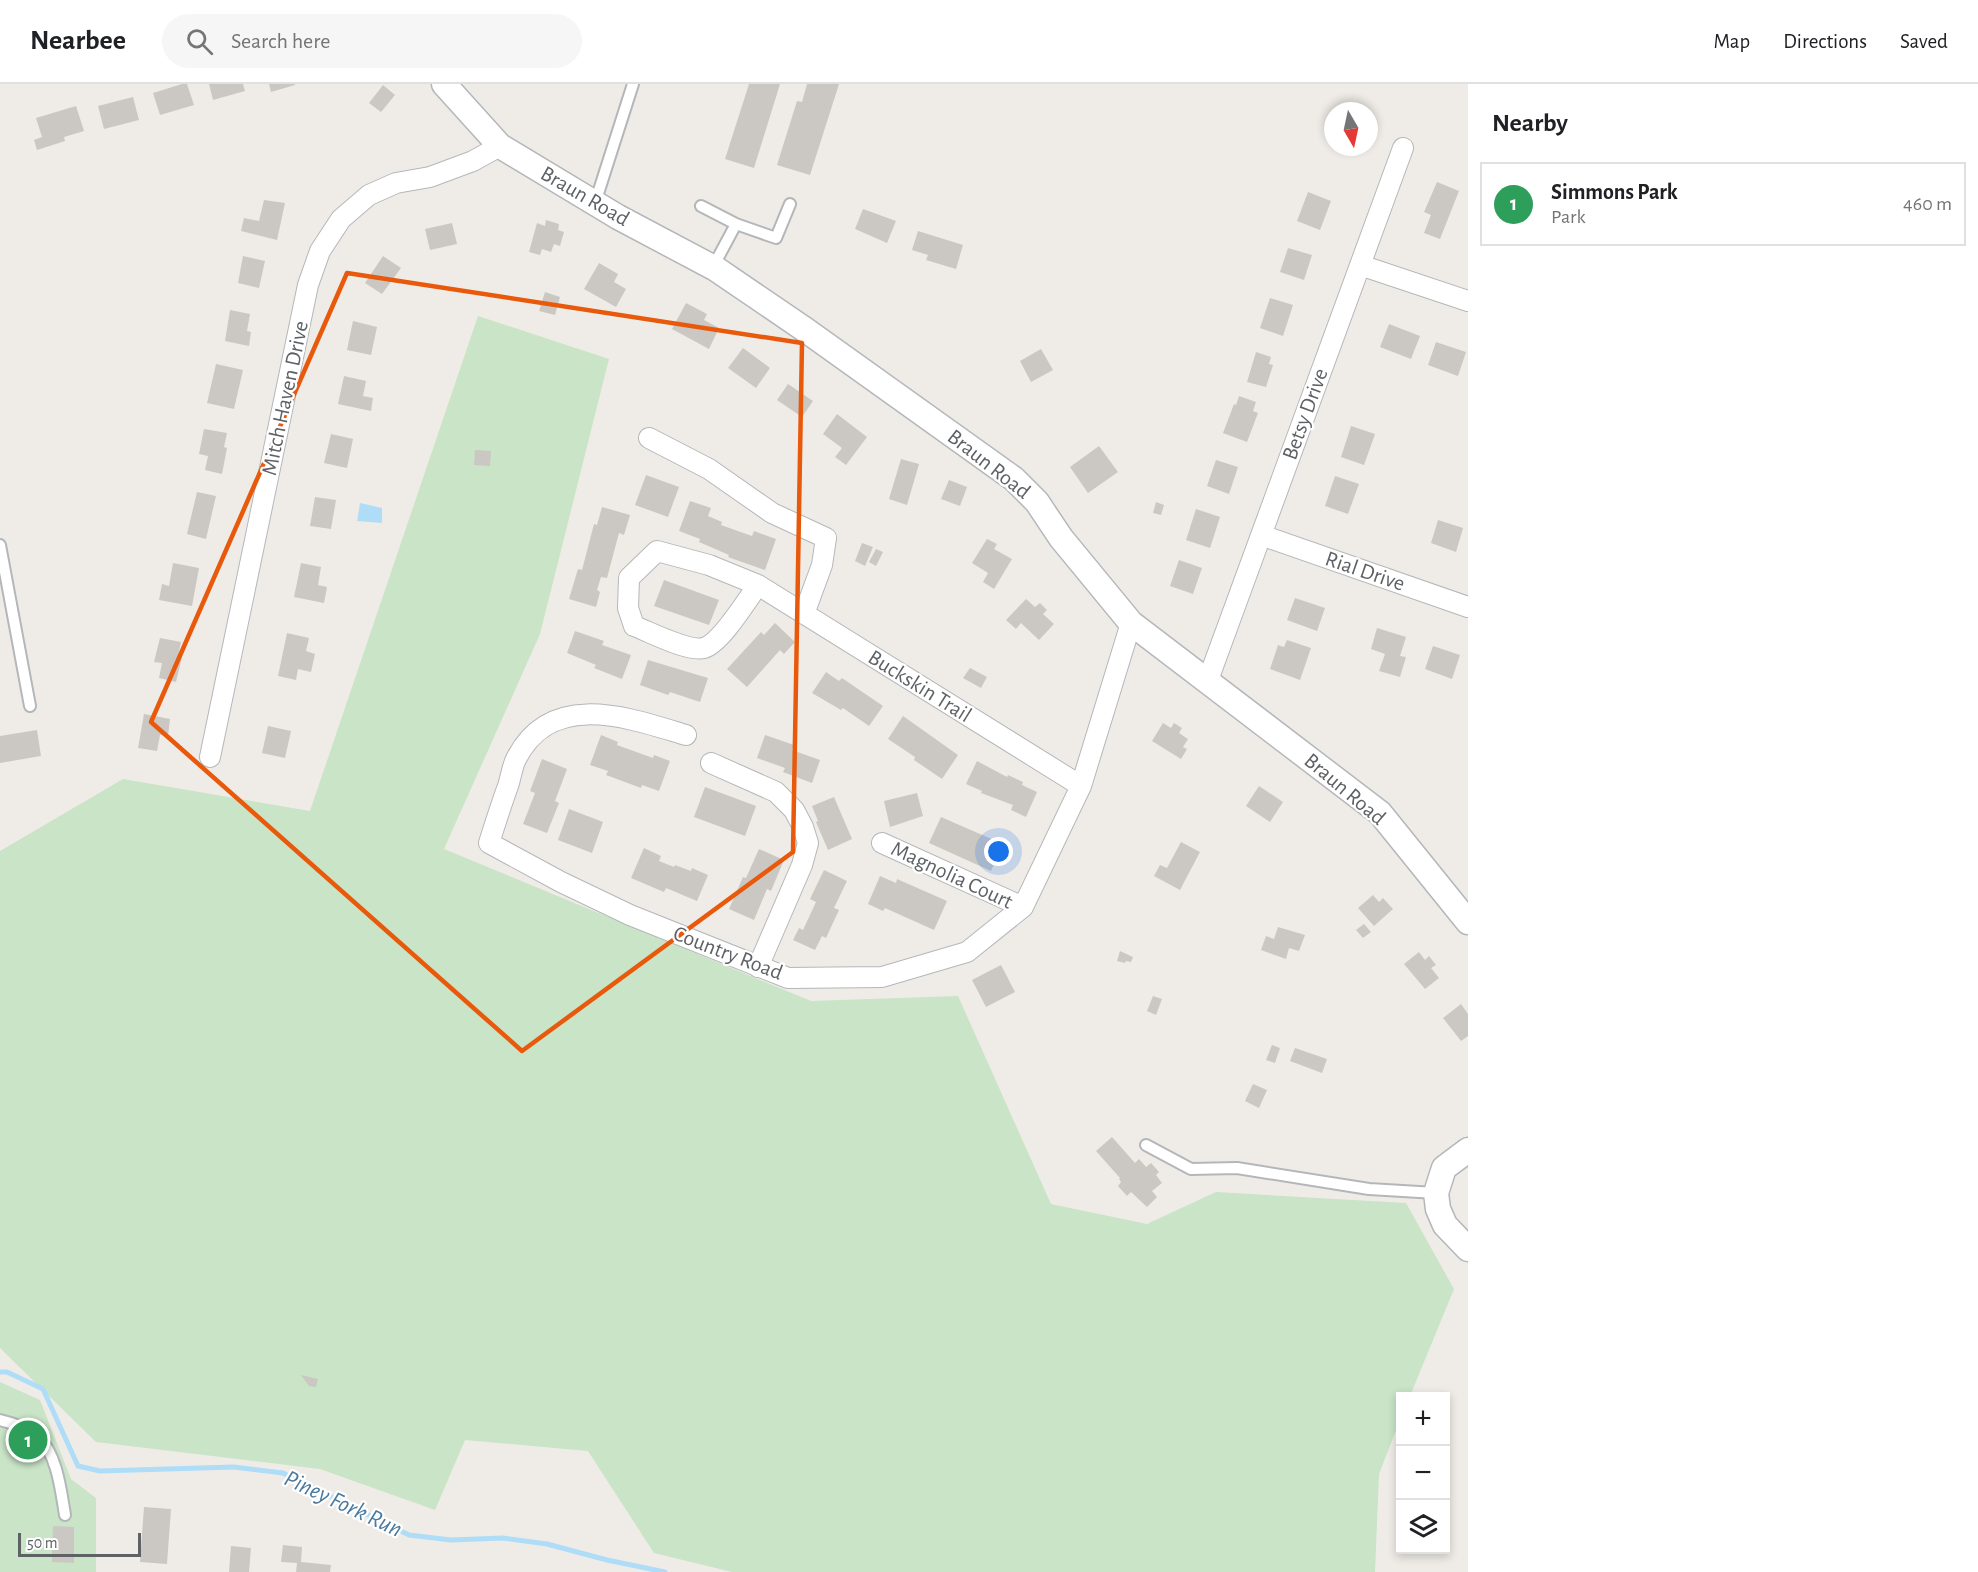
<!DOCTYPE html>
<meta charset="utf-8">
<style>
body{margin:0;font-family:"Alegreya Sans",sans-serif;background:#f6f6f6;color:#202124}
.controls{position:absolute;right:18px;bottom:18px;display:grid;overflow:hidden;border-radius:0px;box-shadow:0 3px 9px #0003}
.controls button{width:54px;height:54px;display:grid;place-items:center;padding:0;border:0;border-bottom:2px solid #e0e0e0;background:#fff;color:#202124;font:30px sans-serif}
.compass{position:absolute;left:1324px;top:18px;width:54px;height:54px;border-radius:50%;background:#fff;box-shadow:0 3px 9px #0003;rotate:171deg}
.scale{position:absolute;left:18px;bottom:15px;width:123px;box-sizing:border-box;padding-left:6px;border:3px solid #5e6265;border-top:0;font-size:16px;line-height:21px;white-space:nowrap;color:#5e6265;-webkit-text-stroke:4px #fff;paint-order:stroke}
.you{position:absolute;left:999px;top:768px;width:21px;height:21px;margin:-15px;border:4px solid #fff;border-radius:50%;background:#1a73e8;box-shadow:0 0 0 9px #1a73e833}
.badge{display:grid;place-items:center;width:39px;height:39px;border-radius:50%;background:#2563eb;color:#fff;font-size:20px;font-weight:700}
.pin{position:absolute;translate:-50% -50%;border:3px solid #fff;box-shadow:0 2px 6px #0006}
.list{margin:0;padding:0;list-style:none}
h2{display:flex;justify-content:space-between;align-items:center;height:78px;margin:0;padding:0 24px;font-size:26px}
h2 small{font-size:20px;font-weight:400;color:#757577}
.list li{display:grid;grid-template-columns:39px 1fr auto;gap:18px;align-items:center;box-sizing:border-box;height:84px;margin:0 12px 12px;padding:0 12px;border:2px solid #e0e0e0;border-radius:0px}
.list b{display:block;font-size:22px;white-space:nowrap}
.list p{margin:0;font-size:20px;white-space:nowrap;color:#757577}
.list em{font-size:20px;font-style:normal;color:#757577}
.icon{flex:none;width:33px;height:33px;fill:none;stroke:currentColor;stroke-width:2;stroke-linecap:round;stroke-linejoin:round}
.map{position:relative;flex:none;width:1468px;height:1488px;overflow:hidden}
header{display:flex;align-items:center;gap:36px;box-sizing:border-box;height:84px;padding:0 30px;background:#fff;border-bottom:2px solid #e0e0e0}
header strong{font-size:28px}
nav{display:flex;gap:33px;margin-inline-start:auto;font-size:21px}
.search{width:420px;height:54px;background:#f6f6f6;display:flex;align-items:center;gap:15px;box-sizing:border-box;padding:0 21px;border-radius:33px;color:#757577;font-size:22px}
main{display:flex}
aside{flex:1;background:#fff}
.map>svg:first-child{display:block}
.green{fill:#c9e4c6}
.water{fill:#afddf7}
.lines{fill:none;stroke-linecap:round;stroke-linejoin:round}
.stream{stroke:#afddf7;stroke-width:5}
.building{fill:#cbc7c3}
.service-casing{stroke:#b4b7ba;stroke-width:14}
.minor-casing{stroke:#b4b7ba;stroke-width:22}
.tertiary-casing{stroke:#b4b7ba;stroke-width:27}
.service{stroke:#fff;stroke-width:10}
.minor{stroke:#fff;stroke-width:20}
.tertiary{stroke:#fff;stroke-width:24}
.marked{fill:none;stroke:#e8590c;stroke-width:4.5;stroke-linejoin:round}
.labels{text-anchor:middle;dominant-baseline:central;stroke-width:4.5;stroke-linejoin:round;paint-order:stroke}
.street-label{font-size:22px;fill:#5e6265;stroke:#fff}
.water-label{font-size:24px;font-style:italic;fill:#4a7a9f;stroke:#fff}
</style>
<header>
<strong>Nearbee</strong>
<div class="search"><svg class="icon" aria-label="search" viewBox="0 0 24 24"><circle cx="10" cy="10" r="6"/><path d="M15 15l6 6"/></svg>Search here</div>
<nav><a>Map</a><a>Directions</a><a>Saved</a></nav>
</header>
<main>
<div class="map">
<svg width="1468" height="1488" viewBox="0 0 1468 1488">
<rect width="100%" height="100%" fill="#efece7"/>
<path class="green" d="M478,232L609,275L540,550L444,765L811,917L958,912L1051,1120L1147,1140L1216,1108L1406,1119L1454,1205L1410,1312H1400V1336L1379,1390L1375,1488H732L654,1469L588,1367L465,1356L435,1426L320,1385L96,1358L0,1264V767L123,695L310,727Z
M0,1298L40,1316L71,1395L96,1414V1488H0Z"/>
<path class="water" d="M360,419L382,424V439L357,437Z"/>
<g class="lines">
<path class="stream" d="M0,1288H7L43,1305L78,1382L100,1387L234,1383L283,1389L409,1451L451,1456L503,1454L547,1460L607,1476L665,1488"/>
</g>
<path class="building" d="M182,0H187L194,21L160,31L153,9Z
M209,0H243L245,7L213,16Z
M269,0H295V1L271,8Z
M749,0H780L754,84L725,75Z
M807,0H839L810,91L777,81L797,17L802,18Z
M383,1L395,11L381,28L369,19Z
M133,13L139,36L104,45L98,22Z
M76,22L84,47L64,53L65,57L37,66L34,56L42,53L36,34Z
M1437,98L1459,107L1440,155L1424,149L1431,131L1424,128Z
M1308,108L1331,117L1320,146L1297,137Z
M264,116L285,119L277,156L241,147L244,134L259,137Z
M863,125L896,137L887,159L855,145Z
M546,136L559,140L558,146L564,148L560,162L554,160L551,168L542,165L540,171L529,168L537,139L545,142Z
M452,139L457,160L430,166L425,145Z
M918,147L963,161L956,185L926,176L928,171L912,166Z
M1288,164L1312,171L1304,196L1280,188Z
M243,172L265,177L259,204L238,199Z
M383,172L401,184L382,210L365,199Z
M599,179L618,190L614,198L626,205L616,223L584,205Z
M545,208L560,213L555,231L539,227Z
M1270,214L1293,221L1283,252L1260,244Z
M686,219L707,230L704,236L719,244L709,265L672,245Z
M230,226L250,230L247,247L251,248L249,262L225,257Z
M353,237L377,243L371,271L347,266Z
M1389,240L1420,252L1411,275L1380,263Z
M1436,258L1466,268L1458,292L1428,281Z
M743,264L770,284L756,304L728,284Z
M1041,265L1053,286L1031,298L1020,277Z
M1256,268L1271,273L1269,280L1273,281L1266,303L1247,298Z
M216,280L243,286L234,325L207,319Z
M344,292L366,297L363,312L373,314L371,327L338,320Z
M788,300L813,317L802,333L777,316Z
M1239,312L1256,318L1253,327L1258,329L1247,358L1223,349L1234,320L1236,321Z
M837,330L867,353L846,381L835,373L842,364L823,350Z
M1351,342L1375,350L1364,381L1341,373Z
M204,345L227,349L224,363L227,364L222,390L205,386L208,372L199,370Z
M331,350L353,355L347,384L324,379Z
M1099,362L1118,388L1088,409L1070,383Z
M475,366L491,367L490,382L474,381Z
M901,375L919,380L907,421L889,415Z
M1216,376L1238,383L1229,410L1207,402Z
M646,391L679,403L668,433L635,421Z
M1335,392L1359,400L1348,430L1325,422Z
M949,396L967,403L960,422L941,415Z
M197,408L216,412L206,455L187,450Z
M315,413L336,416L331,445L310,442Z
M690,417L711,424L708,432L722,438L721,441L752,452L754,447L776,455L765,486L728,473L729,471L699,458L700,455L679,447Z
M1156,418L1164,421L1161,431L1153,429Z
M602,423L630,431L624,451L619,449L607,494L601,493L597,506L600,508L596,523L569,515L578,485L582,486L594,440L597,441Z
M1196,425L1220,433L1210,464L1186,456Z
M1438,436L1463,444L1456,468L1431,459Z
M987,455L997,460L994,465L1012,475L994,505L983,498L988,489L972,479Z
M862,459L873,463L865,482L855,477Z
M876,465L883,468L876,482L869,478Z
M1179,476L1202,484L1193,510L1170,502Z
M173,479L199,484L192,522L159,516L162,500L169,502Z
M301,479L321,483L318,501L327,503L324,519L294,513Z
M664,496L719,516L709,541L654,522Z
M1295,514L1325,524L1317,547L1287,536Z
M1026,515L1035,523L1040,519L1047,526L1043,530L1054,540L1039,556L1021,539L1016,545L1006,536Z
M775,539L795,558L784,570L780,566L747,603L727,585L761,548L764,551Z
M1377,544L1406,553L1400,572L1406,573L1400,593L1379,587L1385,570L1371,565Z
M575,547L604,557L602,561L631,571L622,595L594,584L596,581L567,569Z
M287,549L309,554L306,567L315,570L311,588L298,585L296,596L278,592Z
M160,554L181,558L178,572L182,573L176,598L159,594L162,579L154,578Z
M1287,556L1311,564L1300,596L1270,585L1278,561L1284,563Z
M1433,562L1460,571L1452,595L1425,585Z
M648,576L708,594L700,618L670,608L668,611L640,601Z
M970,584L987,593L981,604L963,594Z
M826,588L839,597L842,594L883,622L869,642L843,624L841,626L812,609Z
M144,630L170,635L168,652L160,651L157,667L138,664Z
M903,632L958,671L942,695L914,676L915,673L888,655Z
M1163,639L1171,644L1174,639L1182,644L1179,649L1188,655L1183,663L1187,665L1181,675L1152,657Z
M268,642L291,647L285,674L262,669Z
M37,646L41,672L0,679V652Z
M601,651L618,658L617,661L653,674L654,671L670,677L659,707L642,701L641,704L606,691L608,687L590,681Z
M765,651L794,661L792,666L820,676L812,699L783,688L785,684L757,674Z
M542,675L567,685L555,717L559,719L547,749L523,740L535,709L530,707Z
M977,677L1007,693L1008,691L1023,698L1022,701L1037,708L1026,733L1011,726L1013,721L981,709L982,707L966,700Z
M1259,702L1283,718L1270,738L1246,722Z
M705,703L756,722L745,752L694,733Z
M917,709L923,732L890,743L884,717Z
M834,713L852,755L828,766L816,738L818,737L812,722Z
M569,725L603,738L592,769L558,756Z
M941,733L1003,760L991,787L929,759Z
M1181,758L1200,768L1180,806L1154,792L1160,781L1167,784Z
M644,764L661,772L659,777L674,783L675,781L691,787L692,784L708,791L697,817L666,804L664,808L631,794Z
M759,765L784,776L771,807L767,805L754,836L729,825L743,793L746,794Z
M824,786L847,797L834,824L839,826L826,854L822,852L815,866L793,856L799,844L803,846L816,818L810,815Z
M880,792L896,799L897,795L947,817L934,846L885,824L883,827L868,820Z
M1373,811L1379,818L1383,814L1393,825L1374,842L1358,824Z
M1364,840L1371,848L1363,854L1356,846Z
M1278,843L1305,851L1299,867L1289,864L1286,875L1261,866L1266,852L1274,855Z
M1120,867L1133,873L1131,878L1126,877L1125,879L1117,877Z
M1419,868L1425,876L1429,872L1436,881L1431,884L1439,894L1425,905L1404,880Z
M1001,881L1015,908L986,923L972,896Z
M1153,912L1162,915L1156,931L1147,927Z
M1461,920L1468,930V952L1461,957L1443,934Z
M1272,961L1280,964L1275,979L1266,976Z
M1295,964L1327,975L1322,989L1290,977Z
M1253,1000L1267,1006L1259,1024L1245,1017Z
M1112,1053L1135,1079L1139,1075L1146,1083L1151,1079L1159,1088L1156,1091L1162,1099L1152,1107L1157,1113L1147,1123L1131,1108L1127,1112L1118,1102L1121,1098L1119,1095L1120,1094L1096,1067Z
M301,1291L318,1295L316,1303L309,1302Z
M144,1423L171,1425L167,1480L140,1478Z
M53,1442L74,1443V1479L52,1478Z
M283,1461L302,1463L301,1478L331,1481L330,1488H296L297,1479L281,1478Z
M231,1462L251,1464L249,1488H229Z"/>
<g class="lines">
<defs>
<path id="service" d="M595,119L633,0
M701,122L736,140
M713,183L736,140L776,154L790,120
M0,461L30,622
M1146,1061L1191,1085L1237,1084L1369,1105L1436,1109
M0,1336C13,1339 27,1343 38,1353C57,1369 61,1407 65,1431"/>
<path id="minor" d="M1360,181L1468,217
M649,354L709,385L772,429L826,454L822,481L804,530
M1261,451L1468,523
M758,501C747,516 721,559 704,564C688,568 650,548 634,542L628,524L629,494L657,467L709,481L758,501L1081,702
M1208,596L1403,64
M686,651C629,634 551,605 516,675C512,683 511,693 508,702C501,721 495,740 489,759L561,798L630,831L788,894L882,893L967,868L1023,823L1081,702L1131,539
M210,673L308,201L320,167L341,135L369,111L396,99L430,93L473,77L500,62
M711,679L776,708L794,726L803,743L808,759L802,781L758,883
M882,759L1023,823"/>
<path id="tertiary" d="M444,0L500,62L618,133L716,185L807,247L1014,395L1037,418L1061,454L1131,539L1380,729L1468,838
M1468,1066L1444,1084L1436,1109L1438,1125L1445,1141L1468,1165"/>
</defs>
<use href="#service" class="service-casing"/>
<use href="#minor" class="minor-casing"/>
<use href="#tertiary" class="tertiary-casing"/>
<use href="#service" class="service"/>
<use href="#minor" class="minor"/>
<use href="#tertiary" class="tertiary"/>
</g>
<path class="marked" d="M347,189L802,259L793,768L522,967L151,638Z"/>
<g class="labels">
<g class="street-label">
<text transform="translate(585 112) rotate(30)">Braun Road</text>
<text transform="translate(285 314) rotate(-78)">Mitch Haven Drive</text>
<text transform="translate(1305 330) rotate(-70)">Betsy Drive</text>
<text transform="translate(989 380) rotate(38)">Braun Road</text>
<text transform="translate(1365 487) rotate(19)">Rial Drive</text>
<text transform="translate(920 602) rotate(32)">Buckskin Trail</text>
<text transform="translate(1345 705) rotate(40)">Braun Road</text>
<text transform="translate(952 791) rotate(25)">Magnolia Court</text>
<text transform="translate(728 869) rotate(21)">Country Road</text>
</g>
<g class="water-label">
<text transform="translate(343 1420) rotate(25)">Piney Fork Run</text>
</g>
</g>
</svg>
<div class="controls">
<button>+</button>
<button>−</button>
<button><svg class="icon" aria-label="layers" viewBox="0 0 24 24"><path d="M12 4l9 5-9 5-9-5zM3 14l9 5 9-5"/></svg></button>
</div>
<svg class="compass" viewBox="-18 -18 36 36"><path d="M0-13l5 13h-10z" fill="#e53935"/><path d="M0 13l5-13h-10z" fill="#757577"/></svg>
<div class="scale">50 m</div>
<div class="you"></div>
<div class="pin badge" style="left:28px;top:1356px;background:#2e9e5b">1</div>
</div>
<aside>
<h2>Nearby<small></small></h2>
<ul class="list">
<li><span class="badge" style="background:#2e9e5b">1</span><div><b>Simmons Park</b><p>Park</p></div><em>460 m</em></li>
</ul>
</aside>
</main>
